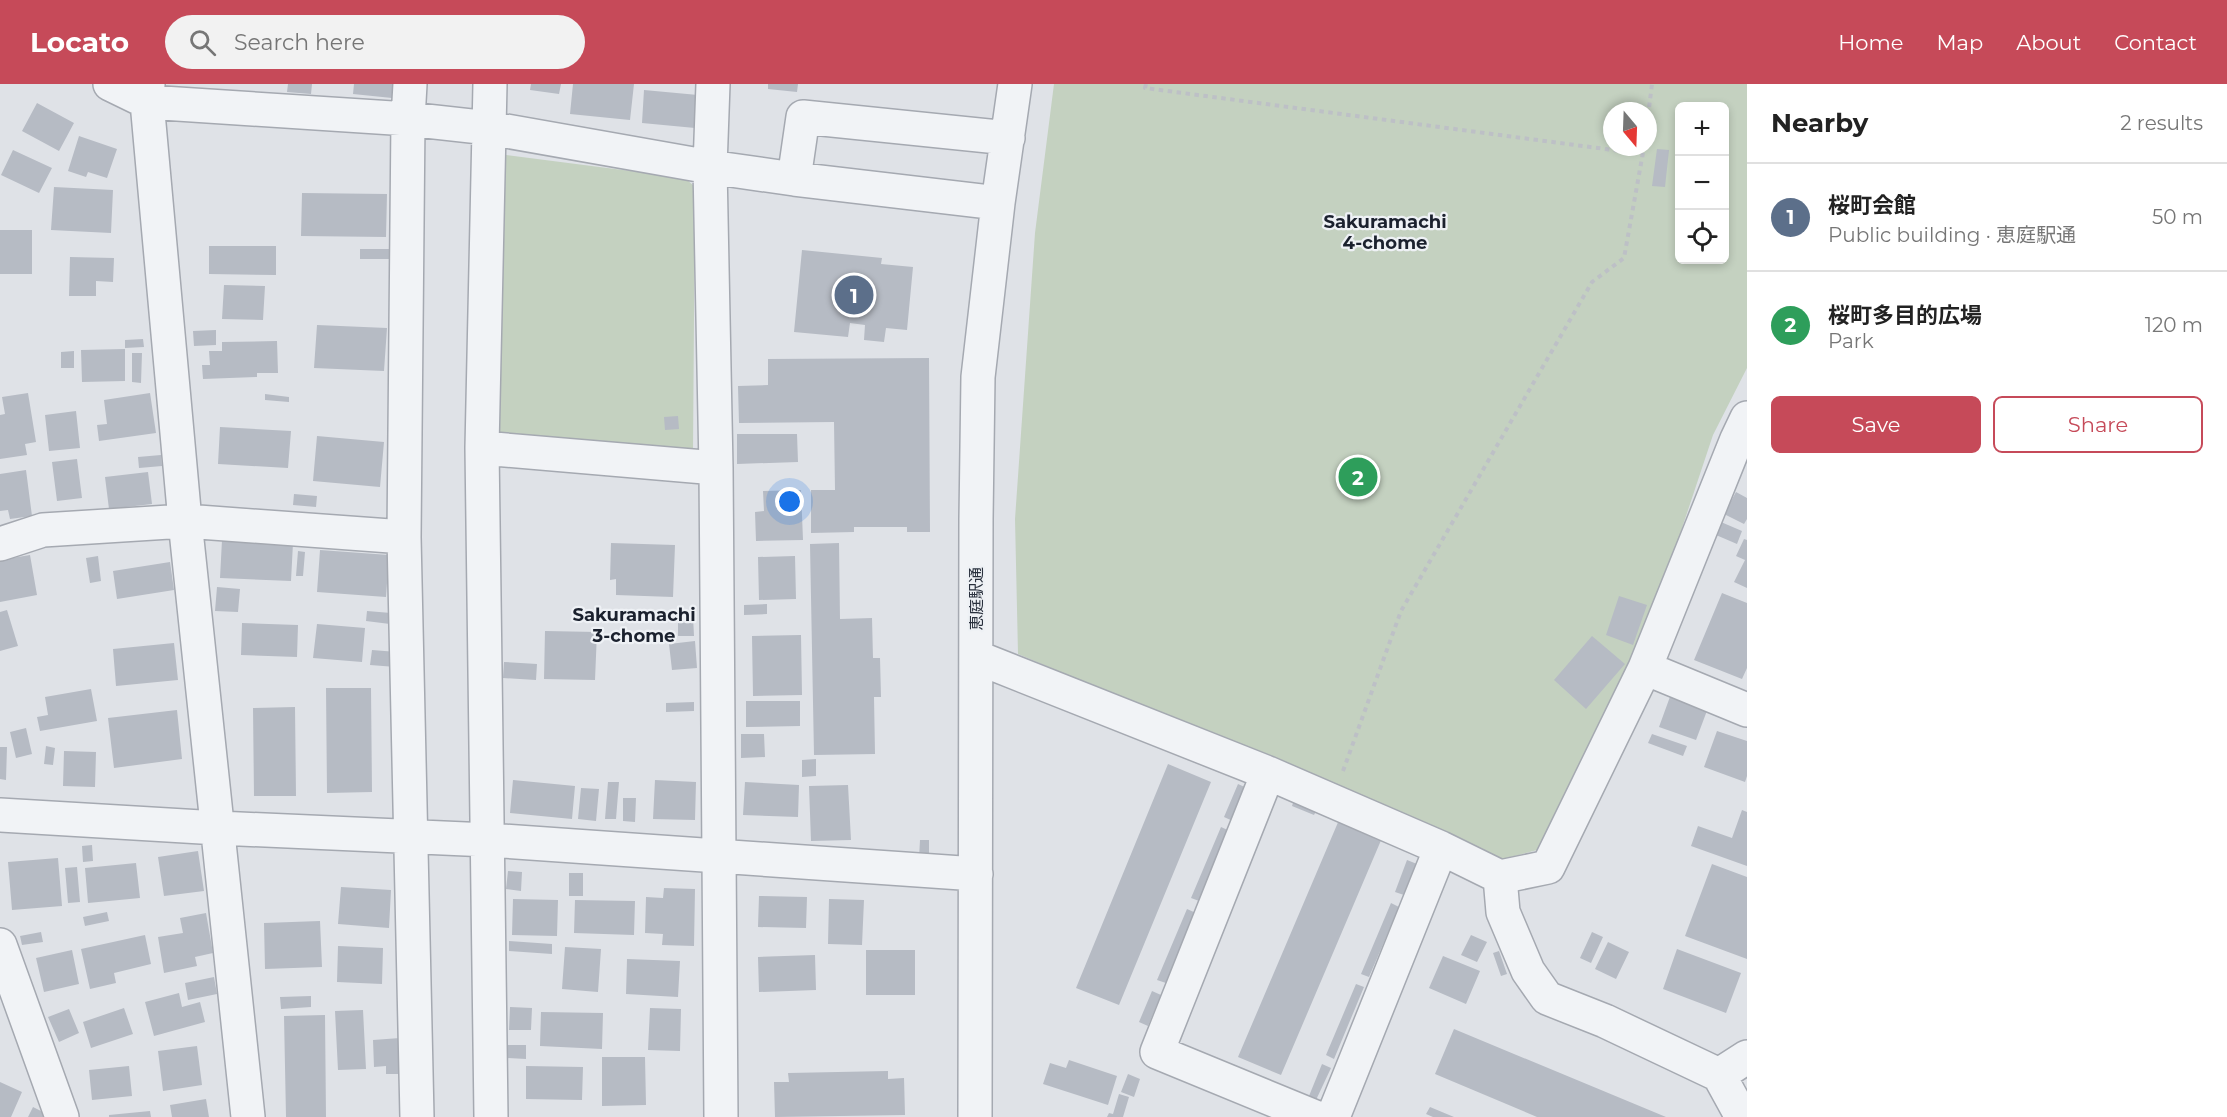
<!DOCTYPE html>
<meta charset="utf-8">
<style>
body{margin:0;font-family:Montserrat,"Noto Sans JP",sans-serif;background:#f2f2f2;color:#222}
.controls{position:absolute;right:18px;top:18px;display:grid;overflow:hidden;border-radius:9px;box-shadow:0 3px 9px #0003}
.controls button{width:54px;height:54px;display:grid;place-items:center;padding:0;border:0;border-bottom:2px solid #e0e0e0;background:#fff;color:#222;font:30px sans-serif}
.compass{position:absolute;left:1603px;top:18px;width:54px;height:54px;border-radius:50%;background:#fff;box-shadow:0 3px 9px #0003;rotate:161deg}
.you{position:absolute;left:790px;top:418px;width:21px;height:21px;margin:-15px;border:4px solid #fff;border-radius:50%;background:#1a73e8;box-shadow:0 0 0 9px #1a73e833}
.badge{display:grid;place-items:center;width:39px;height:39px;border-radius:50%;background:#c64a59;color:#fff;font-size:20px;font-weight:700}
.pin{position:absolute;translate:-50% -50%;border:3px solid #fff;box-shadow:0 2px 6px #0006}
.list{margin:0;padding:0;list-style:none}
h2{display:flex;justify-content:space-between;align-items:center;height:78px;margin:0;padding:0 24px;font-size:26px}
h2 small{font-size:20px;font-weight:400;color:#767676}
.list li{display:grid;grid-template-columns:39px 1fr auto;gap:18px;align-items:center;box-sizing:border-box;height:108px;padding:0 24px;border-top:2px solid #e0e0e0}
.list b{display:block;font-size:22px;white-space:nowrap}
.list p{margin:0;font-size:20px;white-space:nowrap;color:#767676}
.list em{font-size:20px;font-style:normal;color:#767676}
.actions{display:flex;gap:12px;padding:18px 24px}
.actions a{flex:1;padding:14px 0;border:2px solid #c64a59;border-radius:9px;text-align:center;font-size:21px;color:#c64a59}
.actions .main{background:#c64a59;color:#fff}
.icon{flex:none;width:33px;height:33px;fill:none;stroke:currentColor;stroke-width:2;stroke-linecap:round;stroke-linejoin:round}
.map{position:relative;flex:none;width:1747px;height:1033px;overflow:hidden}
header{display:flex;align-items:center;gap:36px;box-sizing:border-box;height:84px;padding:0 30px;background:#c64a59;color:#fff}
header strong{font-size:28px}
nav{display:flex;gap:33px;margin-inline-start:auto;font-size:21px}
.search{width:420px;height:54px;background:#f2f2f2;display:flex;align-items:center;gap:15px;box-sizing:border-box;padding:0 21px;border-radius:33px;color:#767676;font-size:22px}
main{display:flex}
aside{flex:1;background:#fff}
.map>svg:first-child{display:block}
.green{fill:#c4d1c0;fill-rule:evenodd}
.building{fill:#b6bbc4}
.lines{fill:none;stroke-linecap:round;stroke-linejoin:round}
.minor-casing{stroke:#a5a9b1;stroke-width:36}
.path{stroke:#bdc0c6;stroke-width:4;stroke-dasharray:4.5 4.5;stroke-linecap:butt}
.minor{stroke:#f1f3f6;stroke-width:33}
.labels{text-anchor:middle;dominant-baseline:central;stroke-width:4.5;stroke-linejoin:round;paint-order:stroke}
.street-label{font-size:16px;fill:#29303d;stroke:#eef1f5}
.neighbourhood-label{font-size:18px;font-weight:bold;fill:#1b212e;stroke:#eef1f5}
</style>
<header>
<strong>Locato</strong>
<div class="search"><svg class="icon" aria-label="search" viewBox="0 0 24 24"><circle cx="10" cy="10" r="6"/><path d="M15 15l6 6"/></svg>Search here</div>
<nav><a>Home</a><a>Map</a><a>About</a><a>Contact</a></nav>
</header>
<main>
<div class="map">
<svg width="1747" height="1033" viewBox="0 0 1747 1033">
<rect width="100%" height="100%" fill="#dfe2e7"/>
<path class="green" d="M1054,0H1747V284L1713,351L1638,576L1537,766L1503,775L1018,570L1015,435L1035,149ZM1680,22H1724V176H1680ZM1612,27H1648V63H1612Z
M499,70L685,94L695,103L693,367L499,349Z"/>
<path class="building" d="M288,0H312L311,10L287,8Z
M354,0H393L392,14L353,10Z
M531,0H561L559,10L530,6Z
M573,0H634L630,36L570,30Z
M768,0H798L797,8L768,5Z
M644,6L698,11L695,44L642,39Z
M37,19L74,39L59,67L22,47Z
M79,52L117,65L107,94L88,88L86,93L68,87Z
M1657,65L1669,66L1665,103L1652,102Z
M13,66L52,84L39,109L1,91Z
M54,103L113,106L111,149L51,146Z
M302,109L387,110L386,153L301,152Z
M0,146H32V190H0Z
M209,162H276V191L209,190Z
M360,165H392L391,175H360Z
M802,166L882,174L881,180L913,183L907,246L886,244L884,258L864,256L865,241L850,239L848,253L794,248Z
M70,173L114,174L113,198L96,197V212H69Z
M224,201L265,202L263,236L222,235Z
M317,241L387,244L384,287L314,284Z
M216,246V261L194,262L193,247Z
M143,255L144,263L125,264V256Z
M277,257L278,289H257V293L203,295L202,281H210L209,267H222V258Z
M125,265V297L82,298L81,266Z
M74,267V284H61V268Z
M132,269H142L141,299L132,298Z
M929,274L930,448H907V443H854V448L811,449V406H835L834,338L739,339L738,302L768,301V275Z
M28,309L36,358L25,360L27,371L0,375V331L5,330L2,313Z
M150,309L156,349L99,357L97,341L107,340L104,316Z
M265,310L289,313V318L265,316Z
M76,327L80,364L49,367L45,331Z
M678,332L679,345L665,346L664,333Z
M220,343L291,347L288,384L218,380Z
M737,350H797L798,378L737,380Z
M317,352L384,358L380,403L313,397Z
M161,371L162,382L139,384L138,373Z
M77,375L82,414L57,417L52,378Z
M26,386L32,432L10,435L8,426L0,427V390Z
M148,388L152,420L109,425L105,393Z
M801,406L803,456L756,457L755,428L764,427L763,407Z
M1736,408L1747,414V435L1744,440L1724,430Z
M294,410L317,412L316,423L293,421Z
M1721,438L1742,447L1737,460L1716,451Z
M1744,455L1747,456V504L1734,498L1745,476L1736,472Z
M222,456L293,459L291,497L220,494Z
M611,459L675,461L673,513L616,511V495L610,496Z
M839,459L840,535L872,534L873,574H880L881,613H874L875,670L814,671L810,460Z
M320,466L389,471L386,513L317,508Z
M298,467L305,468L303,492H296Z
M30,471L37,511L0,518V476Z
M98,472L101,497L90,499L86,474Z
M795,472L796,515L759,516L758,473Z
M170,478L174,506L117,515L113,487Z
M217,503L240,505L238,528L215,527Z
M1722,509L1747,519V584L1742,595L1694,576Z
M1619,512L1647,521L1633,561L1606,551Z
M767,520V530L744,531V521Z
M7,526L18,562L0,567V528Z
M367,527L391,529L390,540L366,537Z
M693,532L694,552H678V533Z
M242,539L298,541L297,573L241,571Z
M317,540L365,544L362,578L313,574Z
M545,547L597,548L595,596L544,595Z
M801,551L802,611L753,612L752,552Z
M1592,552L1625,580L1586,625L1554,596Z
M695,557L697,584L672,586L669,560Z
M174,559L178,596L116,602L113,565Z
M372,566L397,568L396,583L370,581Z
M504,578L537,580L536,596L503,594Z
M326,604H371L372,708L327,709Z
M91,605L97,637L40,647L37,633L48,631L45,613Z
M1671,610L1708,624L1696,656L1659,643Z
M746,617H800V642L746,643Z
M694,618V627L666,628V619Z
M295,623L296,712H254L253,624Z
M177,626L182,675L114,684L108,634Z
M26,644L32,670L16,674L10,648Z
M1717,647L1747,657V692L1745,698L1704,683Z
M741,650H764L765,673L741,674Z
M1652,650L1687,662L1683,672L1648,659Z
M46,662L55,664L53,681L44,680Z
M0,663H7L6,696L0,695Z
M64,667L96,668L95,703L63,702Z
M816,675V692L802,693V676Z
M1168,680L1211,698L1119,921L1076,904Z
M513,696L575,702L572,735L510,729Z
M655,696L696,698L695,736L653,735Z
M608,698H619L616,735H605Z
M745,698L799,701L798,733L743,731Z
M1238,700L1249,705L1235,738L1224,733Z
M848,701L851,756L811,757L809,702Z
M581,704L599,705L596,737L578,735Z
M623,714H636L635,738L623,737Z
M1294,716L1317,725L1314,731L1292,722Z
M1742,726L1747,728V782L1691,762L1698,742L1732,754Z
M1339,736L1382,754L1281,991L1238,973Z
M1221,743L1232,748L1202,818L1191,814Z
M920,756H929V774H919Z
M92,761L93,777L83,778L82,762Z
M198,767L204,807L164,812L158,773Z
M58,774L62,822L12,826L8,778Z
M1407,776L1417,780L1404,811L1395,808Z
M136,779L140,814L88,819L85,784Z
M1712,780L1747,793V875L1685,852Z
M77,783L80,818L68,819L65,784Z
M508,787L522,788L521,807L506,805Z
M569,789H583V812H569Z
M341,803L391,806L389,844L338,840Z
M664,804L695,805L694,862L662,861L663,850L645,849L646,813L663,814Z
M759,812L807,813L806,844L758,843Z
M513,815L558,816L557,852L512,851Z
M829,815L864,816L862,861L828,860Z
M575,816L635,817L634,851L574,849Z
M1391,819L1399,823L1369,893L1361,890Z
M1187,825L1196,829L1166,899L1157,896Z
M107,828L109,837L85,842L83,833Z
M206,829L213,869L195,873L197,882L164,889L158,853L183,849L180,834Z
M320,837L322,883L265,885L264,839Z
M41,848L43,858L22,861L20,852Z
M1592,848L1603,853L1591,879L1580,874Z
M145,851L151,880L114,889L116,899L90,905L81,865Z
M1471,851L1487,858L1477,878L1461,871Z
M509,857L552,860V870L509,867Z
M1608,858L1629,868L1616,895L1595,885Z
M338,862L383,864L382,900L337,898Z
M565,863L601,865L598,908L562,905Z
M1677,865L1741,889L1726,929L1663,905Z
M72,866L79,900L44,908L36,874Z
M866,866H915V911H866Z
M1499,867L1507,890L1501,892L1493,869Z
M815,871L816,906L759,908L758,873Z
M1443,872L1480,887L1466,920L1429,904Z
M627,875L680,877L678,913L626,910Z
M214,893L217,910L188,916L185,899Z
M1356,900L1364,903L1334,975L1326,971Z
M1152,907L1161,911L1148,942L1139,938Z
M179,909L182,923L200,918L205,938L154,952L145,918Z
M311,912V923L281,925L280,913Z
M510,923L532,924L531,946H509Z
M124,924L133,950L91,964L83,938Z
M650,924L681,925L680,967L648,966Z
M69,925L79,949L59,958L48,933Z
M363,926L366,985L338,986L335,927Z
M541,928L603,929L602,965L540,962Z
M325,931L326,1033H286L284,932Z
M1454,945L1666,1033H1537L1435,990Z
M400,954L403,990H386V982L374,983L373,956Z
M507,961H526V975L507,974Z
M197,962L202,1001L163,1007L158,967Z
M602,973H645L646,1021L602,1022Z
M1069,976L1117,992L1108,1021L1043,1000L1050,979L1066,984Z
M1322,980L1331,984L1316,1016L1309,1012Z
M129,982L132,1012L92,1016L89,986Z
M526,982L583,983L582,1016L526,1015Z
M888,987V995L904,994L905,1031L775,1033L774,998H789L788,989Z
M1128,990L1140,995L1134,1013L1121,1008Z
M0,998L22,1008L11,1033H0Z
M1119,1010L1129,1013L1123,1033H1107L1109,1029L1113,1030Z
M206,1015L209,1033H172L170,1021Z
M33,1023L47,1030L45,1033H28Z
M1430,1023L1454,1033H1433L1426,1030Z
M150,1027L151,1033H109V1031Z"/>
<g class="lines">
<defs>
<path id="minor" d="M110,0L147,18L408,35L489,44L710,83L794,95L998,119
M148,0L147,18L185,437L248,1033
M410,0L408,35L404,453L417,1033
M490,0L482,364L491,1033
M713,0L710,83L716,384L721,1033
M794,95L803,33L1008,54
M482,364L716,384
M0,460L43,446L185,437L404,453
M976,573L1268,689L1441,764L1500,793L1548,783L1645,584L1737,355L1747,334
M1645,584L1747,626
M1268,689L1157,968L1315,1033
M0,731L218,744L488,756L976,790
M1500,793L1503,828L1528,887L1547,914L1605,937L1719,991L1742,1033
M0,861L62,1033
M1719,991L1747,973
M975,1033L976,435L978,293L998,119L1015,0
M1333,1033L1441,764"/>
</defs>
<use href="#minor" class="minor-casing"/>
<path class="path" d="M1146,0L1145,4L1643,70
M1648,32L1652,0
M1343,687L1401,527L1592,198L1624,174L1644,63"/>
<use href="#minor" class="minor"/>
</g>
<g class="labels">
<g class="street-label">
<text transform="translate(976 515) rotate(-90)">恵庭駅通</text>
</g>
<g class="neighbourhood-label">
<text x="1385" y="138">Sakuramachi<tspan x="1385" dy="21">4-chome</tspan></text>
<text x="634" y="531">Sakuramachi<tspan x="634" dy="21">3-chome</tspan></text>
</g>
</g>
</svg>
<div class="controls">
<button>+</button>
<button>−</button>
<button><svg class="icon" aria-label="locate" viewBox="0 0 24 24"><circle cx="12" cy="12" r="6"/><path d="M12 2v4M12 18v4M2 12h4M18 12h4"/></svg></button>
</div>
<svg class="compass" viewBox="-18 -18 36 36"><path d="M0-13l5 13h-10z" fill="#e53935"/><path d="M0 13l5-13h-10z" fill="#767676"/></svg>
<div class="you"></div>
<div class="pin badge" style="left:854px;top:211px;background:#5c6f8a">1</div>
<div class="pin badge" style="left:1358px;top:393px;background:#2e9e5b">2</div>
</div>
<aside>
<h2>Nearby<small>2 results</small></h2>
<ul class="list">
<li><span class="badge" style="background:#5c6f8a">1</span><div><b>桜町会館</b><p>Public building · 恵庭駅通</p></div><em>50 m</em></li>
<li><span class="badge" style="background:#2e9e5b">2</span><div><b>桜町多目的広場</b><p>Park</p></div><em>120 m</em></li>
</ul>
<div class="actions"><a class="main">Save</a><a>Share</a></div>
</aside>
</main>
